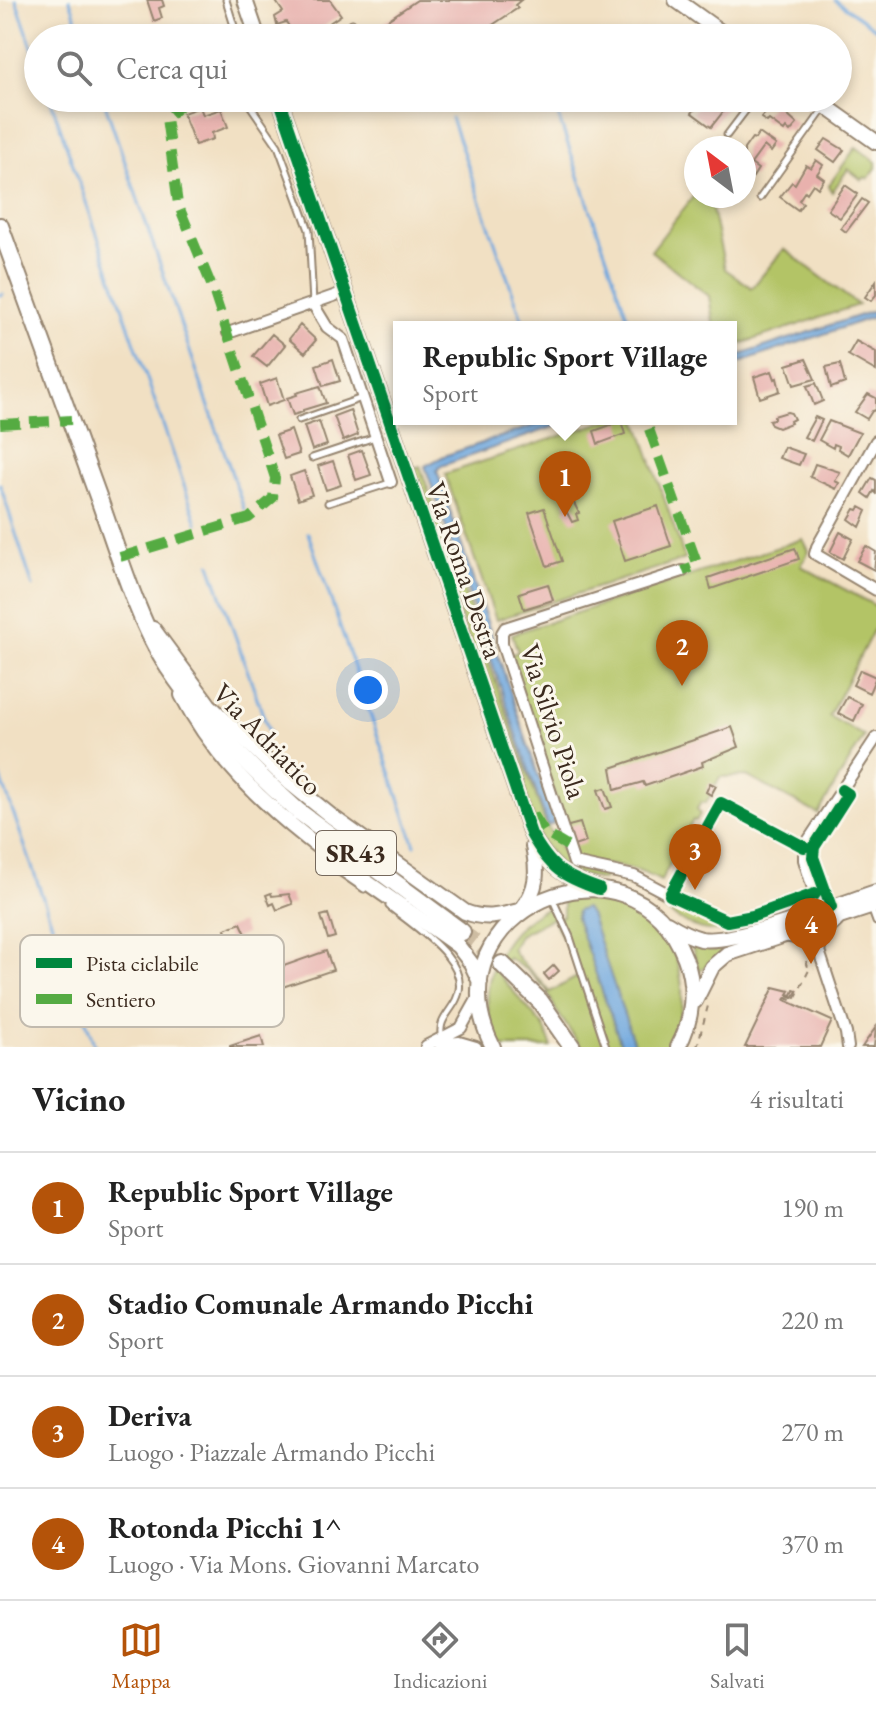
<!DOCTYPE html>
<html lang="it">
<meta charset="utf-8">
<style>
body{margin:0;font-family:"EB Garamond",serif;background:#f2f2f2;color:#222}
.compass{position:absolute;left:684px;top:136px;width:72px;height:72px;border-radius:50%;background:#fff;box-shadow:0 4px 12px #0003;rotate:328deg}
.you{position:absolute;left:368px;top:690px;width:28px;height:28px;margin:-20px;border:6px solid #fff;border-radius:50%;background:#1a73e8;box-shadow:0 0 0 12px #1a73e833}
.badge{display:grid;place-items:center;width:52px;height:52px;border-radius:50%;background:#b45309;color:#fff;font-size:26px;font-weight:700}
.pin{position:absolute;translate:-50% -66px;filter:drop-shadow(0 2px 4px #0008)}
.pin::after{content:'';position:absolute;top:42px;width:28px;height:24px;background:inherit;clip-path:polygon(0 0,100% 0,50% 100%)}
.popup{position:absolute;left:393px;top:321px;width:344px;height:104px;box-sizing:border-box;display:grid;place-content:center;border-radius:0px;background:#fff;filter:drop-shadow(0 2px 6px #0005);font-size:26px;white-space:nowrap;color:#767676}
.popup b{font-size:30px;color:#222}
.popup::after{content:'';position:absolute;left:50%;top:100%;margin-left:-16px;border:16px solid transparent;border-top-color:#fff}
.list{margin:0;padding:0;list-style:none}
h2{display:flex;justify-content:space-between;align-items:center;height:104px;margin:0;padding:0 32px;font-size:34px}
h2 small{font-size:26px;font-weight:400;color:#767676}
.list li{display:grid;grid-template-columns:52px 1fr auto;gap:24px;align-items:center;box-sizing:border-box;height:112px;padding:0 32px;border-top:2px solid #e0e0e0}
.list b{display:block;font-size:30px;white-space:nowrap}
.list p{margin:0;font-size:26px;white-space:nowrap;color:#767676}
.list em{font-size:26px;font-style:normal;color:#767676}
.icon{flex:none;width:44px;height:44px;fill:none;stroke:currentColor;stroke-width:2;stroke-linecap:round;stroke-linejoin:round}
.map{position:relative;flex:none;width:876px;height:1047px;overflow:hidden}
.search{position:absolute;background:#fff;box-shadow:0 4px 12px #0003;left:24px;right:24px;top:24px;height:88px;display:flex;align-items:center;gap:20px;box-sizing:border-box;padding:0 28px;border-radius:44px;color:#767676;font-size:30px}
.sheet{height:552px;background:#fff}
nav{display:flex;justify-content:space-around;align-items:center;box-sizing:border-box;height:112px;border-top:2px solid #e0e0e0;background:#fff;font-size:22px;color:#767676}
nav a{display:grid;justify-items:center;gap:4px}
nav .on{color:#b45309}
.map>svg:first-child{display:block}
.green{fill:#b3c466;stroke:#777742;stroke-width:2;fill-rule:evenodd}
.water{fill:#6fa7de;stroke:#55687e;stroke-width:2}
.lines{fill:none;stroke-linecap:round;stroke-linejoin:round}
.stream{stroke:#6fa7de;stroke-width:3}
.building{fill:#e8b1ad}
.primary-tunnel{stroke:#cdbca2;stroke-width:16;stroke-dasharray:16 8;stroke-linecap:butt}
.lane-casing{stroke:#968570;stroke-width:9}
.street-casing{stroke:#968570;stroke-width:14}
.secondary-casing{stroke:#968570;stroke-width:18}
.primary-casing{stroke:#968570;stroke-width:20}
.path{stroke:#968570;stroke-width:2;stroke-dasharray:6 6;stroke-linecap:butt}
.lane{stroke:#fff;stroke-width:5}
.street{stroke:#fff;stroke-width:10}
.secondary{stroke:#fff;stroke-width:14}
.primary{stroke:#fff;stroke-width:16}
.quiet{stroke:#55ab43;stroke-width:10;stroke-dasharray:20 10;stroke-linecap:butt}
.cycleway-casing{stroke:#fbf7ec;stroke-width:17}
.cycleway{stroke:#00873e;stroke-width:12}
.labels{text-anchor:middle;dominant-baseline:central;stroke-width:6;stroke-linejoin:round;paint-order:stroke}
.shield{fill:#fbf7ec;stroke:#75685c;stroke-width:2}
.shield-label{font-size:26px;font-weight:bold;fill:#3b2a1e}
.street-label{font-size:28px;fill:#3b2a1e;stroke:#fbf7ec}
.key{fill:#fbf7ec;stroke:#c1baae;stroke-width:2}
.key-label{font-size:22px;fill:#3b2a1e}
</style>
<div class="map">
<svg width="876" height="1047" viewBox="0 0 876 1047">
<rect width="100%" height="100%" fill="#fbf7ec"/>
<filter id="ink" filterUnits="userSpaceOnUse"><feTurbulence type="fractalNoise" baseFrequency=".0125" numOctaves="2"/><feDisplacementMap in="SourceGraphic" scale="16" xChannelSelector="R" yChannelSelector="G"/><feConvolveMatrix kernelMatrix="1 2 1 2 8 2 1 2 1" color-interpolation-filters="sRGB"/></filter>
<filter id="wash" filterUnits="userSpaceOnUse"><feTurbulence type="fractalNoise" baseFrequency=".006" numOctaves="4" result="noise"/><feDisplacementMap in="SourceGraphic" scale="32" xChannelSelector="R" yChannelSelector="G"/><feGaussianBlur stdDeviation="1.8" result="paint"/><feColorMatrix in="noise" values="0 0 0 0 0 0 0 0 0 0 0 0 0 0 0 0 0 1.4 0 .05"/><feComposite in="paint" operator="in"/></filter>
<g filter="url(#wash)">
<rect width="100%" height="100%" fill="#f1e0c3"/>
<path class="green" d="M856,147L876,162V168L868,179L865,177L862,180L848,169L832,192L829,185Z
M696,193V196L712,209L725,269L752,288L784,249L858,305L731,347V327H714L709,296L651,251Z
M612,419H637L685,559L496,620L445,474Z
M420,466L546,825C552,834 566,860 573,864C582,870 595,872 605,875L602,880L565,871L539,839L409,470Z
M803,539L809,551L801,566L876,606V625L829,716L864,736L818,814L747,776L720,777L706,803L701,802L697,809L700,814L696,821L693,820L661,881C626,863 613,867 576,861L509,655L518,652L512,634Z
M622,877L631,879L664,899L683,907L725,931L768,920L805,907L806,909C765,922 721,945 680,920C660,908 644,892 623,882Z
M584,898C640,902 677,930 682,988C683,1008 679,1030 667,1047H635L590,914L576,918L622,1047H581L556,1010L546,989L528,971L508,958L496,971L544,1027L552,1047H502C469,996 496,930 549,907L555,919L563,916V901ZM552,918L574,958L579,976L550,992C539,976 521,966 512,949L519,935Z
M691,944L712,946L735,944L699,971Z"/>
<path class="water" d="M876,310V316L731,366V358Z
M553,419H576L441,466L437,471L554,823L548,826L425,466L444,456Z
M585,908L590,914L635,1047H622L576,918L577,911Z"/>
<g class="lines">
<path class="stream" d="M16,0L38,64
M70,0L83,38
M835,0L876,29
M50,98L197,523
M103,98L244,509
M552,98L631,327
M451,118L525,327
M0,295L3,294
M0,484L33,587
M308,533L415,845
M210,564L269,732
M0,775L95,1047"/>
</g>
<g id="blocks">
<path class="building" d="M147,0H162L164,6L159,8L162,18L154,21Z
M275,0H330L341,15L307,38H297L286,22L277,25L275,17L283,12Z
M417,0H521L515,5L518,8L473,38L467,34L462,37L455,26L437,38H361Z
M184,28L188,38H158Z
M704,98H724L730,103L711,127L692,113Z
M772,105L777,106L797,124L790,132L786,128L784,131L769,120L767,122L761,118Z
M200,107L203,115L221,109L228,127L212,133L213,139L195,145L183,113Z
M759,133L776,145L771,152L764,146L751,164L758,169L753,177L744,171V149L752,138L755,139Z
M826,139L844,150L835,162L818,150Z
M816,160L823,165L817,174L824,179L818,188L813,184L807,193L805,191L799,200L803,203L798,210L780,197L792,182L795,184L806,165L811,168Z
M845,185L858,194L840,218L828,210Z
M862,199L868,203L846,232L841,228Z
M876,281V295L871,301L865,297Z
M300,325L316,340L305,353L289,339Z
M272,334L285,345L267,367L253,356Z
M856,341L876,352V371L848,355Z
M333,359L340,381L323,386L316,365Z
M806,359L815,379L794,385L787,365Z
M840,364L845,383L831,388L826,367Z
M772,371L775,379L777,378L780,391L760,398L754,377Z
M277,378L284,400L267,406L260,384Z
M816,383L823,401L814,405L807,386Z
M320,386L326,403L303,410V412L293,415L287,398L297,395L296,393Z
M868,394L876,398V410L872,411L867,419L855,412Z
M350,410L358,435L343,441L334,416Z
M787,412L791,413L794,419L790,421L791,423L778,428L771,425L769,420L774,419V416Z
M815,417L822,420L812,441L804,437Z
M319,421L327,445L312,450L304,426Z
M621,421L625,434L598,444L594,431Z
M829,421L860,433L848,455L838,449L839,446L834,444L833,448L819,440Z
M291,430L299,454L284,459L276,435Z
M784,447L804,454L799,465L779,458Z
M362,450L371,475L356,480L348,455Z
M333,461L341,485L326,490L318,466Z
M815,464L840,472L835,481L839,483L836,489L810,477Z
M304,471L312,495L298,500L290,476Z
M872,478L876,480V493L874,491L870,498L863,493Z
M572,499L579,513L576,514L578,520L572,522L565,509L567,508L565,501Z
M658,506L671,546L625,561L612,521Z
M860,507L867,511L860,527L849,519L855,509L858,510Z
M544,508L562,561L547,566L529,513Z
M840,532L853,539L843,559L830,552Z
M866,546L876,552L874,570L857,561Z
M795,548L799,559L711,589L708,578Z
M548,584L553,600L524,609L519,593Z
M860,670L876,677L869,693L853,685Z
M847,697L862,704L854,721L838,713Z
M732,727L739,747L702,762L703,766L645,786L643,782L615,790L611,768Z
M710,783L716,786L711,795L706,792Z
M605,788L612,807L605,809L598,790Z
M580,823L586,842L571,847L565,827Z
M271,893L272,896L289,894L293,904L277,910L274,903L270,905L266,895Z
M328,914L335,937L328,939L321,916Z
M241,923L246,934L229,941L225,929Z
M326,951L333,970L241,1001L236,980L252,975L254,982L263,980L261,974Z
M554,965L559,971L549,980L544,974Z
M774,987L790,991L788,994L792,995L794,990L797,991L793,998L787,997L785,1000L832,1021L820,1047H745Z
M876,1027L874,1047H862Z
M261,1036L264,1047H230V1046Z"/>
</g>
</g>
<g filter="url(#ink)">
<use href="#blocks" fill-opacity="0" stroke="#968570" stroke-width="2"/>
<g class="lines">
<path class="primary-tunnel" d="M462,932L498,960"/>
<defs>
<path id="lane" d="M226,0L234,26L233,38
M329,38L352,23
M245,98L278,146L309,230L313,303
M727,135L755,98
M760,198L825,107
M299,420L362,398
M312,458L375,437
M328,503L390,483
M322,860L364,889
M553,900L570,937L606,1047
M389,906C413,926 475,963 456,1000C449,1014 437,1021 442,1039
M871,908L876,922"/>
<path id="street" d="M313,304L327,327L343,339L391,482
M228,333L345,292
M876,441L817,547L815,554L876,590
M804,847L721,803L670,895L727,921L753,916L815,894
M670,895L634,876L574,863L502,644V633L505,628L683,571
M820,911L804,860V847L876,738
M838,921L824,934L819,951L846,1033L848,1047
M785,936L806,940L819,951
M439,1044L459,1042L476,1047
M426,1046L461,1028L480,994"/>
<path id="secondary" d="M245,0L258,38
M676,0L729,38
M279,98L531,834C551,869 562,876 599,889
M814,98L876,142
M153,629L209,705L289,782L331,816L465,912C485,920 501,916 522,910
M182,695C240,808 359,874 458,946L471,963L480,982
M522,909C538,888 538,872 533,846
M667,923C678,930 689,936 701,939C734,945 840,904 876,892
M695,1001L712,967L727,954L876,905
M493,1047C424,911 632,820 685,958C696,987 693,1020 678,1047"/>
<path id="primary" d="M0,226C33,317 66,408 99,499C117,549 139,624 168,667C204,721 250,768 298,811L462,932
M502,964L540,1001L572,1047"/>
</defs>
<use href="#lane" class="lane-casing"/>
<use href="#street" class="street-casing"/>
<use href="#secondary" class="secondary-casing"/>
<use href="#primary" class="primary-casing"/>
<path class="path" d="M806,961L809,970
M788,995L793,997L798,990
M786,998L794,1001L809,970L814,969
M697,1047L709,1002"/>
<use href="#lane" class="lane"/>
<use href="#street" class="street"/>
<use href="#secondary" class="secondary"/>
<use href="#primary" class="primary"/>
<path class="quiet" d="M0,424L71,420
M649,429L697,563L694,567L683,571
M120,557L249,518L273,498L275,478L212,287L178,204L166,118L185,102L195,98
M533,814L545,833L567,846"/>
<defs>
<path id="cycleway" d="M279,98L531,834C551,869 562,876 599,889
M804,847L721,803L670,895L727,921L753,916L815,894
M831,907L813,857L814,847L848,794L842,790"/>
</defs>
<use href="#cycleway" class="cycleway-casing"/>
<use href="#cycleway" class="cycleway"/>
</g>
</g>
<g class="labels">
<rect class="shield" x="316" y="831" width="80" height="44" rx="6"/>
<g class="shield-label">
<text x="356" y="853">SR43</text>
</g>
<g class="street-label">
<text transform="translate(465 570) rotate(71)">Via Roma Destra</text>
<text transform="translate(554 721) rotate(72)">Via Silvio Piola</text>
<text transform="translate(268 739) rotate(46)">Via Adriatico</text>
</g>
</g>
<rect x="20" y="935" width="264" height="92" rx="12" class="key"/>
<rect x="36" y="958" width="36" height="10" fill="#00873e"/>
<rect x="36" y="994" width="36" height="10" fill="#55ab43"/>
<g class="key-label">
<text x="86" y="971">Pista ciclabile</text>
<text x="86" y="1007">Sentiero</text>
</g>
</svg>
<svg class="compass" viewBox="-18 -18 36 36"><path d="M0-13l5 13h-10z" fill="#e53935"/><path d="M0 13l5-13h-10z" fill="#767676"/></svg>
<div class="you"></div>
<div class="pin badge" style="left:565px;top:517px">1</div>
<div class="popup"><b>Republic Sport Village</b>Sport</div>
<div class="pin badge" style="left:682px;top:686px">2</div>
<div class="pin badge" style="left:695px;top:890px">3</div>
<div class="pin badge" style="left:811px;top:964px">4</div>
<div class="search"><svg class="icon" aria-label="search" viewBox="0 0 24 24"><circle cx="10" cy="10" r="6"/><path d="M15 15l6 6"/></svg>Cerca qui</div>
</div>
<section class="sheet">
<h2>Vicino<small>4 risultati</small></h2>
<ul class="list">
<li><span class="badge">1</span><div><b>Republic Sport Village</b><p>Sport</p></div><em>190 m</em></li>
<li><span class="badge">2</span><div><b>Stadio Comunale Armando Picchi</b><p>Sport</p></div><em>220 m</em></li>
<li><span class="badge">3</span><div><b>Deriva</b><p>Luogo · Piazzale Armando Picchi</p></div><em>270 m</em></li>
<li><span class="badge">4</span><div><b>Rotonda Picchi 1^</b><p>Luogo · Via Mons. Giovanni Marcato</p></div><em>370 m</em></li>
</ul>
</section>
<nav>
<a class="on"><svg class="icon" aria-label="map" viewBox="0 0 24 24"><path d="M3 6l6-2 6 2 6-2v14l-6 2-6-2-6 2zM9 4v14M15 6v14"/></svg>Mappa</a>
<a><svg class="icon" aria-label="directions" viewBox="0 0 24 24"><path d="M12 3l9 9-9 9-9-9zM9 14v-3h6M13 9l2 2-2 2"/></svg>Indicazioni</a>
<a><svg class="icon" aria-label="saved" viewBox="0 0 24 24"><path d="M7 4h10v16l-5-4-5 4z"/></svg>Salvati</a>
</nav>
